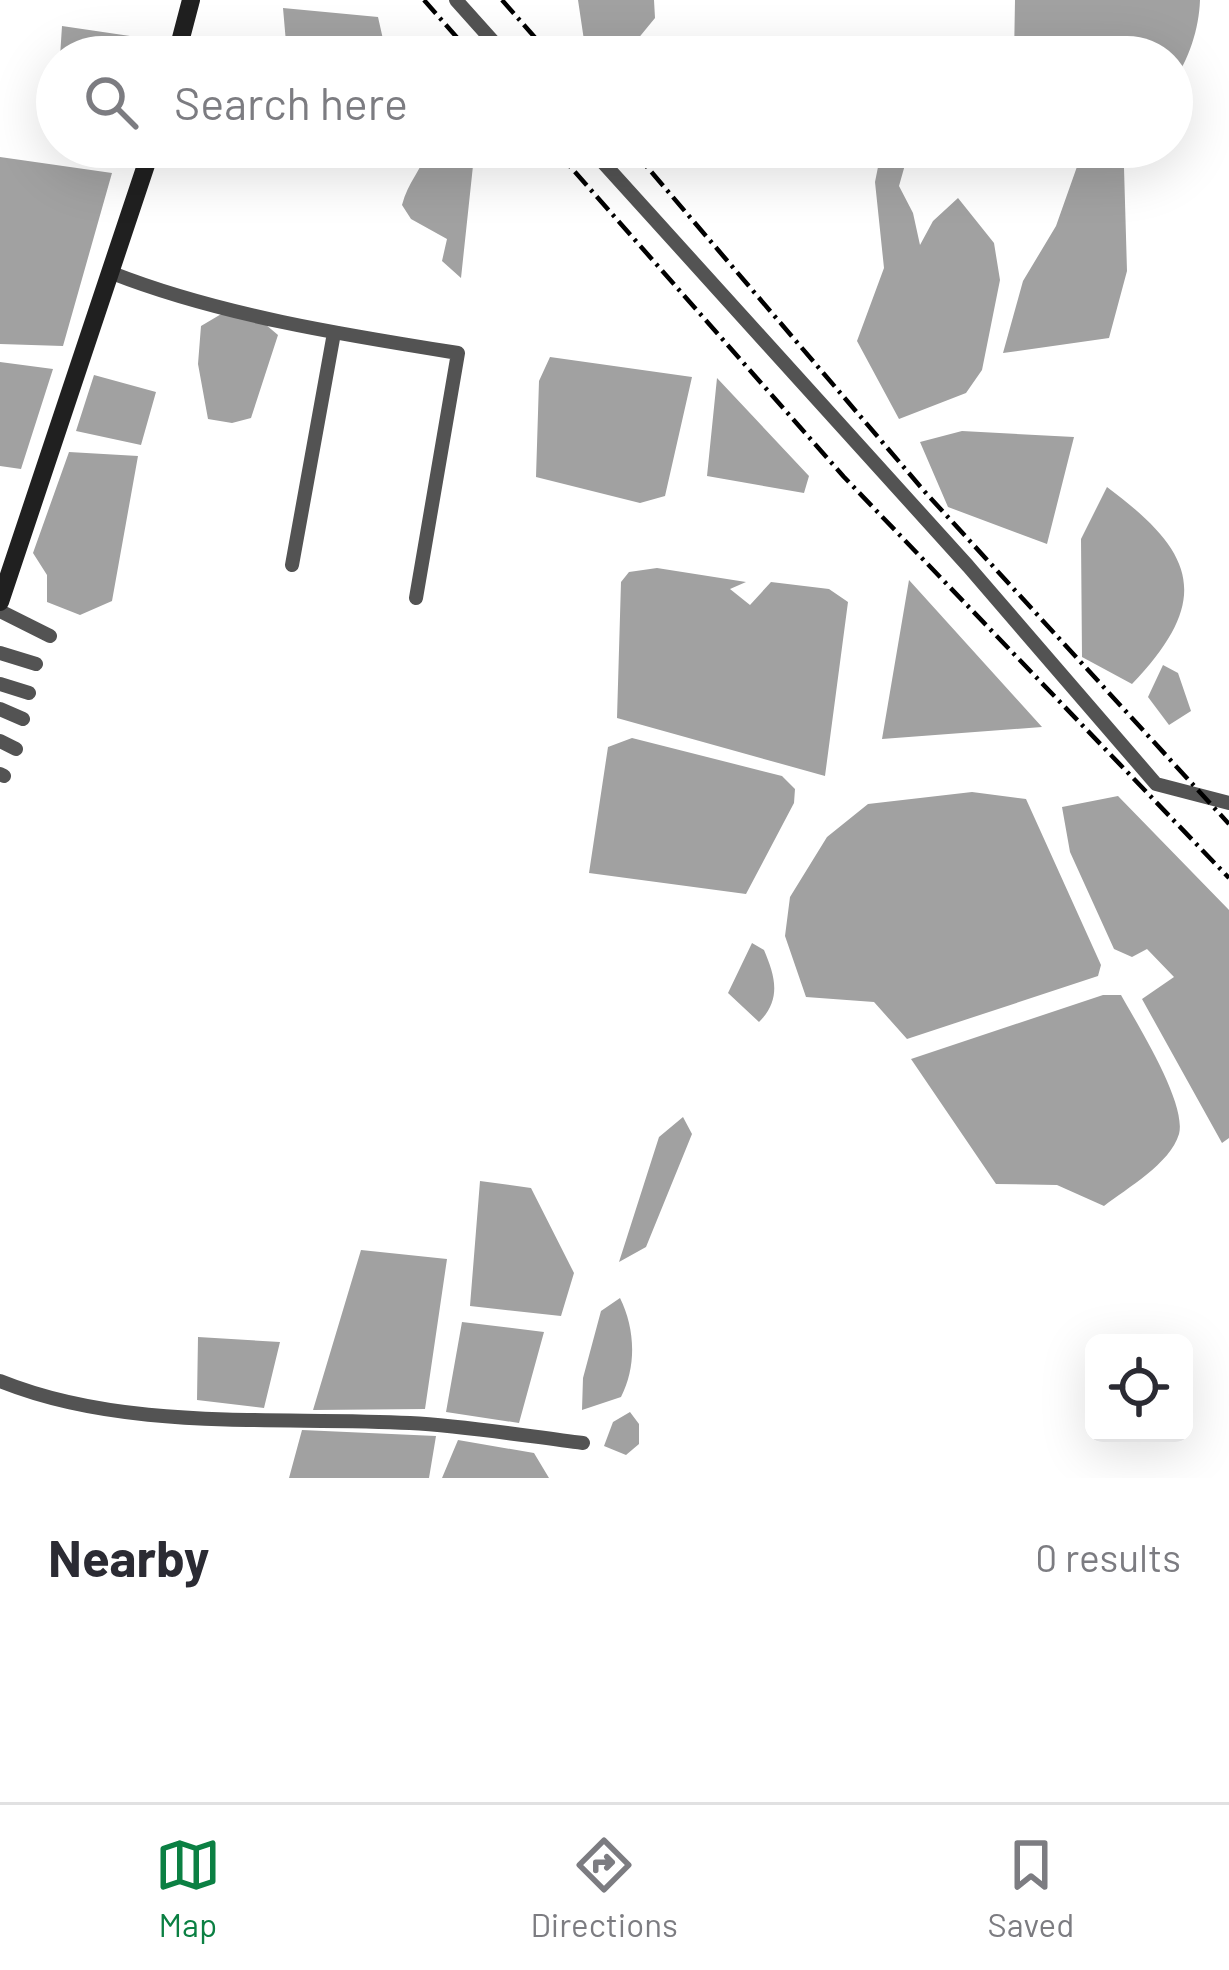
<!DOCTYPE html>
<style>
body{margin:0;font-family:Barlow,sans-serif;background:#f2f2f3;color:#2b2b33}
.controls{position:absolute;right:36px;bottom:36px;display:grid;overflow:hidden;border-radius:18px;box-shadow:0 12px 48px #0002}
.controls button{width:108px;height:108px;display:grid;place-items:center;padding:0;border:0;border-bottom:3px solid #e1e1e2;background:#fff;color:#2b2b33;font:60px sans-serif}
.list{margin:0;padding:0;list-style:none}
h2{display:flex;justify-content:space-between;align-items:center;height:156px;margin:0;padding:0 48px;font-size:51px}
h2 small{font-size:39px;font-weight:400;color:#7c7c81}
.icon{flex:none;width:66px;height:66px;fill:none;stroke:currentColor;stroke-width:2;stroke-linecap:round;stroke-linejoin:round}
.map{position:relative;flex:none;width:1229px;height:1478px;overflow:hidden}
.search{position:absolute;background:#fff;box-shadow:0 12px 48px #0002;left:36px;right:36px;top:36px;height:132px;display:flex;align-items:center;gap:30px;box-sizing:border-box;padding:0 42px;border-radius:66px;color:#7c7c81;font-size:45px}
.sheet{height:324px;background:#fff}
nav{display:flex;justify-content:space-around;align-items:center;box-sizing:border-box;height:168px;border-top:3px solid #e1e1e2;background:#fff;font-size:33px;color:#7c7c81}
nav a{display:grid;justify-items:center;gap:6px}
nav .on{color:#0b8043}
.map>svg:first-child{display:block}
.water{fill:#a1a1a1}
.lines{fill:none;stroke-linecap:round;stroke-linejoin:round}
.street{stroke:#535353;stroke-width:14}
.secondary{stroke:#202020;stroke-width:18}
.rail{stroke:#000;stroke-width:4.5;stroke-dasharray:18 6 3 6;stroke-linecap:butt}
</style>
<div class="map">
<svg width="1229" height="1478" viewBox="0 0 1229 1478">
<rect width="100%" height="100%" fill="#fff"/>
<path class="water" d="M578,0H654L655,18L623,57H597L585,47Z
M1015,0H1200C1199,29 1189,60 1172,83V57H1014Z
M283,8L378,17L387,57L287,54Z
M62,26L130,36L128,57H60Z
M429,147H475L461,278L442,261L447,239L411,219L402,205C408,182 422,169 429,147Z
M882,147H910L899,186L913,213L920,245L933,221L958,198L994,243L1000,280L982,370L966,393L899,419L857,341L884,268L875,182Z
M1094,147H1105L1124,168L1127,271L1109,338L1003,353L1023,281L1056,226L1079,161Z
M0,157L112,173L63,346L0,344Z
M223,313L259,319L278,335L251,418L232,423L208,419L198,364L201,326Z
M550,357L692,377L665,496L640,503L536,477L539,381Z
M0,362L53,369L21,469L0,466Z
M94,375L156,392L141,445L76,431Z
M717,378L809,476L804,493L707,476Z
M962,431L1074,437L1047,544L948,507L920,442Z
M69,452L138,456L112,601L80,615L47,602V575L33,553Z
M1107,487C1196,553 1213,599 1132,684L1082,657L1081,539Z
M657,568L746,582L730,589L750,605L771,582L829,589L848,602L825,776L617,718L621,582L629,572Z
M909,580L1042,727L882,739Z
M1163,665L1178,673L1191,711L1169,725L1148,697Z
M632,738L782,776L795,789L794,803L746,894L589,873L608,747Z
M972,792L1026,799L1101,965L1098,976L907,1039L874,1002L806,997L785,936L790,897L827,837L868,804Z
M1118,796L1229,910V1138L1222,1143L1142,999L1174,977L1147,949L1132,957L1114,949L1070,852L1062,807Z
M752,943L764,950C775,976 782,999 759,1022L728,993Z
M1103,995H1121C1137,1024 1187,1103 1179,1134C1170,1164 1127,1188 1104,1206L1057,1185L996,1184L911,1059Z
M683,1117L692,1134L646,1247L619,1262L659,1137Z
M480,1181L531,1188L574,1273L561,1316L470,1306Z
M361,1250L447,1259L425,1409L313,1410Z
M620,1298C635,1328 637,1366 621,1397L582,1410L583,1378L601,1311Z
M462,1322L544,1332L519,1423L446,1412Z
M198,1337L280,1342L264,1408L197,1400Z
M630,1412L639,1424V1444L626,1455L604,1446L613,1422Z
M302,1430L436,1436L429,1478H289Z
M458,1440L534,1453L549,1478H442Z"/>
<g class="lines">
<path class="street" d="M456,0L507,57
M589,147L968,566L1156,784L1229,803
M112,273C219,315 344,335 458,353L416,598
M292,565L334,333
M0,611L50,636
M0,653L36,664
M0,684L29,693
M0,709L23,719
M0,741L16,749
M0,774L4,776
M0,1381C126,1432 275,1416 410,1423C467,1426 526,1436 583,1443"/>
<path class="secondary" d="M176,57L191,0
M0,602L152,147"/>
<path class="rail" d="M424,0L474,57
M502,0L552,57
M553,147L844,477L1229,878
M630,147L925,492L1229,824"/>
</g>
</svg>
<div class="controls">
<button><svg class="icon" aria-label="locate" viewBox="0 0 24 24"><circle cx="12" cy="12" r="6"/><path d="M12 2v4M12 18v4M2 12h4M18 12h4"/></svg></button>
</div>
<div class="search"><svg class="icon" aria-label="search" viewBox="0 0 24 24"><circle cx="10" cy="10" r="6"/><path d="M15 15l6 6"/></svg>Search here</div>
</div>
<section class="sheet">
<h2>Nearby<small>0 results</small></h2>
<ul class="list">
</ul>
</section>
<nav>
<a class="on"><svg class="icon" aria-label="map" viewBox="0 0 24 24"><path d="M3 6l6-2 6 2 6-2v14l-6 2-6-2-6 2zM9 4v14M15 6v14"/></svg>Map</a>
<a><svg class="icon" aria-label="directions" viewBox="0 0 24 24"><path d="M12 3l9 9-9 9-9-9zM9 14v-3h6M13 9l2 2-2 2"/></svg>Directions</a>
<a><svg class="icon" aria-label="saved" viewBox="0 0 24 24"><path d="M7 4h10v16l-5-4-5 4z"/></svg>Saved</a>
</nav>
